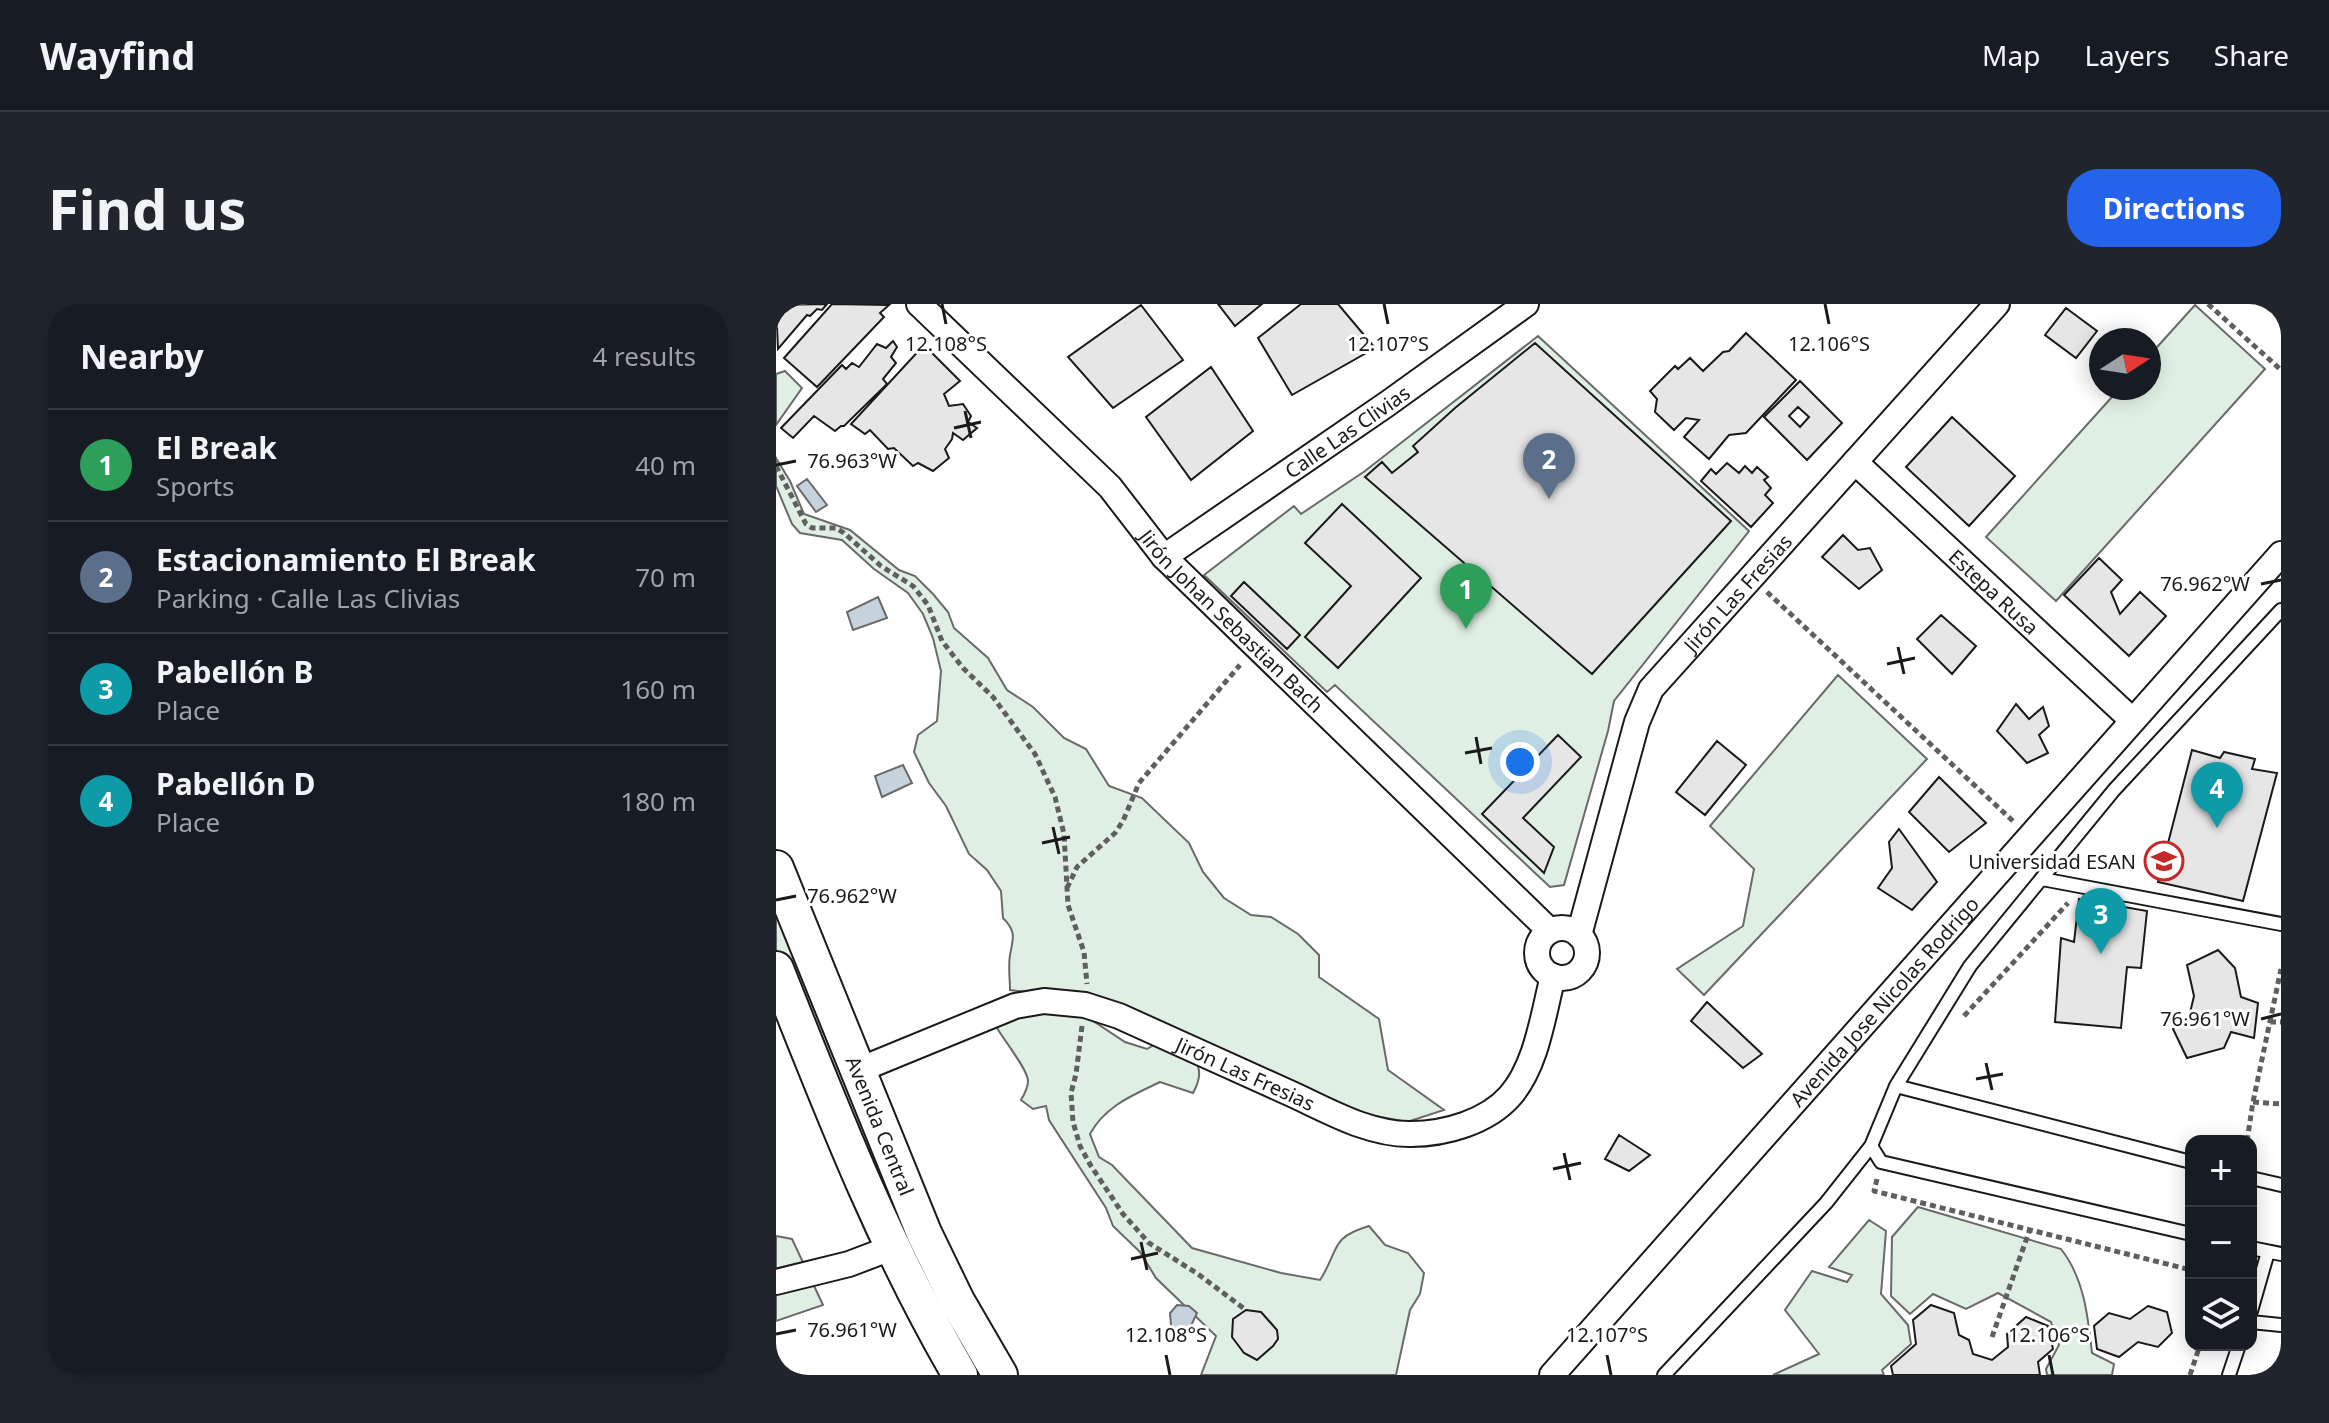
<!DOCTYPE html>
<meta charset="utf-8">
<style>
body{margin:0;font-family:"Noto Sans",sans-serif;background:#20242c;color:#f1f3f6}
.controls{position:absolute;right:24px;bottom:24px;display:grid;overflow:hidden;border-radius:16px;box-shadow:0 4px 20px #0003}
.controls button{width:72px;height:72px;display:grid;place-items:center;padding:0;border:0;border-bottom:2px solid #363941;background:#171b24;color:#f1f3f6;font:40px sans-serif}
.compass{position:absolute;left:1313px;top:24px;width:72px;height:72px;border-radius:50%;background:#171b24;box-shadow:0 4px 20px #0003;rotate:78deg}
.you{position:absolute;left:744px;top:458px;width:28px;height:28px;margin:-20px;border:6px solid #fff;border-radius:50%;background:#1a73e8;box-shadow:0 0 0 12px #1a73e833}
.badge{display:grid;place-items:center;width:52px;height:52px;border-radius:50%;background:#2563eb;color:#fff;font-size:26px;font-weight:700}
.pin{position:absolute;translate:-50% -66px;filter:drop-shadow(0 2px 4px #0008)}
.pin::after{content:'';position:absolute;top:42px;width:28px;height:24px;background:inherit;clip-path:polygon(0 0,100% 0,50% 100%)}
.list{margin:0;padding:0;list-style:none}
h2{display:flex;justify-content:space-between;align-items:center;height:104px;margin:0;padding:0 32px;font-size:34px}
h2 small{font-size:26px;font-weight:400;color:#9ea1a6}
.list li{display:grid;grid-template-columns:52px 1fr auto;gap:24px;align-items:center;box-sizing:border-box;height:112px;padding:0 32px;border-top:2px solid #363941}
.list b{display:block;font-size:30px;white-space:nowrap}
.list p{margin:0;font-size:26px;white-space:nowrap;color:#9ea1a6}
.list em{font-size:26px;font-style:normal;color:#9ea1a6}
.icon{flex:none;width:44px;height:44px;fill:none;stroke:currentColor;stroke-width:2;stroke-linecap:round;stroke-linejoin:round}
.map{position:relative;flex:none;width:1505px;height:1071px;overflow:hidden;border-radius:32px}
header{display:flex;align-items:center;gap:48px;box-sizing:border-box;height:112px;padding:0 40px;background:#171b24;border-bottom:2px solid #363941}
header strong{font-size:38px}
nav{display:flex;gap:44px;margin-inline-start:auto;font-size:28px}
.intro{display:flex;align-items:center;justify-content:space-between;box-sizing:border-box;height:192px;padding:0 48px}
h1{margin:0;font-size:56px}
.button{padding:20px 36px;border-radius:32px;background:#2563eb;color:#fff;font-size:28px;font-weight:700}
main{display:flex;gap:48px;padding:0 48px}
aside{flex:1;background:#171b24;border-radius:32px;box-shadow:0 4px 20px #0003}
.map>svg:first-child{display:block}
.green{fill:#e0efe3;stroke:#6a6a6a;stroke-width:2}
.water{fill:#c6d2dc;stroke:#6a6a6a;stroke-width:2}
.building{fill:#e6e6e6;stroke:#1a1a1a;stroke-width:2;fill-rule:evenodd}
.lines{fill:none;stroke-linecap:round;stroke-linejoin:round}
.lane-casing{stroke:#1a1a1a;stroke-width:16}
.street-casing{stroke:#1a1a1a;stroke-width:28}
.secondary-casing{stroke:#1a1a1a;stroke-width:38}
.path{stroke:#5f5f5f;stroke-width:5;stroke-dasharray:6 4;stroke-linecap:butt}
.lane{stroke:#fff;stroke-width:12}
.street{stroke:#fff;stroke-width:24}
.secondary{stroke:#fff;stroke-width:34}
.ticks{fill:none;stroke:#1a1a1a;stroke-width:3}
.labels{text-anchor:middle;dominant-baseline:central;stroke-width:6;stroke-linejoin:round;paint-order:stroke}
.street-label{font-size:20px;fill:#1a1a1a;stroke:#fff}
.poi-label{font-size:20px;fill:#1a1a1a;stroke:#fff;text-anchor:end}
.ticks-label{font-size:20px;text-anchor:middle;fill:#1a1a1a;stroke:#fff;stroke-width:6;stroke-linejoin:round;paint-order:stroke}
</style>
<header>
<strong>Wayfind</strong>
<nav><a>Map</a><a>Layers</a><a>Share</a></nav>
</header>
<div class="intro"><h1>Find us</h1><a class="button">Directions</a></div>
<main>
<aside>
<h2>Nearby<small>4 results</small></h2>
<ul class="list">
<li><span class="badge" style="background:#2e9e5b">1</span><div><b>El Break</b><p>Sports</p></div><em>40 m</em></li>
<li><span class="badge" style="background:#5c6f8a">2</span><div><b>Estacionamiento El Break</b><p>Parking · Calle Las Clivias</p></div><em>70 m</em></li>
<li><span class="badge" style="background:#0f9aa8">3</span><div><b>Pabellón B</b><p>Place</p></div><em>160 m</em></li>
<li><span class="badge" style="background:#0f9aa8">4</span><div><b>Pabellón D</b><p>Place</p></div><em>180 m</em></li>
</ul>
</aside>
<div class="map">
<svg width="1505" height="1071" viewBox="0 0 1505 1071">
<rect width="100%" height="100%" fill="#fff"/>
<path class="green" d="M1419,1L1489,65L1280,297L1210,233L1344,84H1373V52Z
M762,32L973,227L838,397L832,427L788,581L774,583L559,381L551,388L428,271L518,202L525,210L589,167Z
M9,67L26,84L0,121V70Z
M0,154L14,177L28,210L74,226L123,266L139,272L157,290L172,308L178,324L212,354L231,386L257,403L288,434L310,445L333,482L366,494L413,539L427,568L448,594L475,611L495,613L522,630L543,651V673L603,715L612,766L668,806L631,818L574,807L269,690L234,686C234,675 232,662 234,651C237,634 241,628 227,614L225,587L211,566L193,550L170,502L153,479L138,448L142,431L161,417L165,367L157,334L147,310L132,289L98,265L66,236L24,229L16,220L0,182Z
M1062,371L1151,455L928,691L901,665L967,622L978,565L934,522Z
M0,590C44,725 97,856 162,982L157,989L88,866L0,648Z
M260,705L311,713L349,738L371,745L386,736C411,749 435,757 417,789L384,778C357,791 329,802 314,830L323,853L336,861L416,944L505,969L544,976C564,945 553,934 593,922L609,941L632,949L648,969L644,990L634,1006L620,1071H425L440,1032L380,974L364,948L337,922L330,904L273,816L270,802L257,805L245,796C248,791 252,783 252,777C252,766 228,736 221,724L225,719L258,710Z
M1142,903L1285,945C1308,974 1312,1012 1316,1049L1338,1060L1336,1071H1271L1270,1065L1283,1041L1275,1018L1222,989L1190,1005L1157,990L1134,1010L1115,992L1116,933Z
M1093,916L1110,927L1105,990L1132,1021L1135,1040L1106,1066L1108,1071H997L1043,1050L1009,1006L1036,967L1071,978L1076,971L1053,963Z
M0,932L16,935L47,1001L0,1017Z"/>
<path class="water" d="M31,175L51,201L40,208L21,182Z
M102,293L111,314L77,326L71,308Z
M127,461L136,479L106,493L99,472Z
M401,1001L413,1002L421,1009L413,1026L401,1031L395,1021L394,1009Z"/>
<path class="building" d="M51,0L46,6L41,5L34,12L31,11L2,45L0,1Z
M56,0L113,1L104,9L108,13L41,83L8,54Z
M442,0H486L459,22Z
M525,0H562L599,44L516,91L482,34Z
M365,1L407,56L337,104L292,53Z
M1290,4L1321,27L1300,54L1269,31Z
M970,29L1020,76L970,129L953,131L933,155L908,133L923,116L910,114L898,126L879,108L881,95L874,87L899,62L902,65L914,54L927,67L947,48L953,47Z
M117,37L121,43L115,53L120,59L107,75L111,80L68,122H65L59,127L38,112L17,134L5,124L66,61L70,65L76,59L83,63L101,40L110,44Z
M759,39L955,217L816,370L589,173L606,158L616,169L642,148L637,142L679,104Z
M148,41L184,77L168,90L173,102L187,100L195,112L192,118L201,124L187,136L177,129L176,135L169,145L173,154L157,167L142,159L137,162L118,144L112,145L94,126L89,130L75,120Z
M435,63L477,127L415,176L370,113Z
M1024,77L1066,119L1031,156L988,113ZM1022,103L1033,113L1024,123L1013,112Z
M1176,113L1239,172L1193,222L1130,163Z
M951,159L963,169L969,162L976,169L981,163L992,173L988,176L995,184L989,191L997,199L975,223L925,177L935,165L940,170Z
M566,200L645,274L562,364L529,333L575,282L529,239Z
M1067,231L1082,246L1094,244L1106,266L1083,285L1046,253Z
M1323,254L1346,276L1335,288L1344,310L1364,288L1390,312L1353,352L1288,291Z
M468,278L524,331L511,345L455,292Z
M1165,311L1200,342L1176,370L1141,335Z
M1240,400L1253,415L1267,403L1273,422L1263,431L1272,449L1251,459L1221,427Z
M782,431L805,453L747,514L778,543L768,569L706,510Z
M941,437L970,461L929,511L900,488Z
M1416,446L1444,454L1448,448L1479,455L1476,465L1501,469L1467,597L1382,578Z
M1163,473L1210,519L1173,548L1133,508Z
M1123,525L1161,578L1136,606L1102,584L1116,564L1113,538Z
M1303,595L1371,607L1365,664L1351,663L1345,724L1279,718L1285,634L1298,638Z
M1442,646L1459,664L1465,693L1482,699L1478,734L1455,728L1448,744L1411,754L1397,725L1413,713L1418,692L1411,661Z
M931,698L986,750L967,764L915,717Z
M843,831L874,851L853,867L829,855Z
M1155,1001L1178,1009L1183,1031L1193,1036L1197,1050L1216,1056L1232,1043L1231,1030L1250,1013L1272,1022L1277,1045L1262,1058L1264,1071H1117L1115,1062L1140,1040L1137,1016Z
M1372,1002L1391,1008L1396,1029L1382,1043L1362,1038L1343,1053L1321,1045L1318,1022L1333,1009L1354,1015Z
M470,1006L485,1008L501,1026L502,1035L497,1042L481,1056L468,1049L456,1033L457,1015Z"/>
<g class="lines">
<defs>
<path id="lane" d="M1266,575L1505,620
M1120,782L1415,858
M1095,842L1105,858L1415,930
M1475,874L1505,881
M1475,944L1505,950
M1475,1007L1492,948
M1475,1018L1505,1021
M888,1071L1050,899L1095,842L1120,782L1194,662L1338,486L1505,306
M1453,1071L1463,1041"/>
<g id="street">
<path id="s1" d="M143,0L334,183L388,253L774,627"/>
<path id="s2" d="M1079,158L1356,416"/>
<path id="s3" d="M388,253L611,100L750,0"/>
<circle cx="786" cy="649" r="25"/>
<path id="s4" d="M803,631L861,418L875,385L1221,0"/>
<path id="s5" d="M83,766L239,702L268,697L309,701L343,712C398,737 454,762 509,787C548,804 591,831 635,830C669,830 711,818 734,792C761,761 767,711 777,672"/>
<path d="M0,978L73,960L115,944"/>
<path id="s6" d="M776,1071L1505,250"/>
</g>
<g id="secondary">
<path id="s7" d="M0,564L148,929L181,997L224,1071"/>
<path d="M0,665C56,806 107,939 184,1071"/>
</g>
</defs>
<use href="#lane" class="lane-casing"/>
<use href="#street" class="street-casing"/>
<use href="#secondary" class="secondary-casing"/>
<path class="path" d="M1432,0L1505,66
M0,162L30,220L36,224H60L68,229L105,262L137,282L152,301L166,337L187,364L217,393L259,450L279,493L288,530L292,601L308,648L311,680
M991,288L1238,518
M291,584L301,563L339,529L347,517L363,479L464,361
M1188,712L1292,599
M1494,718H1505
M306,722L300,770L295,789L297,818L304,842L315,862L347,910L373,939L422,970L470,1006
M1477,798L1505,800
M1471,837L1477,798L1505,665
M1101,875L1098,887L1415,966
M1216,1033L1254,925
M1414,1071L1424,1041"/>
<use href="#lane" class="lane"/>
<use href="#street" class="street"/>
<use href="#secondary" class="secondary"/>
</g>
<path class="ticks" d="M166,0L170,20M608,0L612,20M1049,0L1053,20M189,107L195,134M178,124L205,118M0,161L20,157M1485,280L1505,276M1122,343L1128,370M1111,360L1139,354M700,433L705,460M689,449L716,444M277,523L283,550M266,539L294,533M0,596L20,592M1485,715L1505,710M1210,759L1216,786M1200,775L1227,770M788,849L794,876M777,865L805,859M365,938L371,966M355,955L382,949M0,1030L20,1026M390,1051L394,1071M831,1051L835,1071M1273,1051L1277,1071"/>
<defs>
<symbol id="university-ring" viewBox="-11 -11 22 22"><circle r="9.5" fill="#fff" stroke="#c62828" stroke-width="1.5"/><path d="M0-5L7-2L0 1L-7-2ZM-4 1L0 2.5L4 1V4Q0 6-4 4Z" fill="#c62828"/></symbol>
</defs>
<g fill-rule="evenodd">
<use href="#university-ring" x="1366" y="535" width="44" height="44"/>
</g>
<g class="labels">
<g class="street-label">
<text stroke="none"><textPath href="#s3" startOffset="222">Calle Las Clivias</textPath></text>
<text stroke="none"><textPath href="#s2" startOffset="190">Estepa Rusa</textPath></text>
<text stroke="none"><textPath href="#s4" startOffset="386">Jirón Las Fresias</textPath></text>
<text stroke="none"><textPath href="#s1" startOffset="446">Jirón Johan Sebastian Bach</textPath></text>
<text stroke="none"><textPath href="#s6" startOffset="500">Avenida Jose Nicolas Rodrigo</textPath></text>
<text stroke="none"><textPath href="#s5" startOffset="414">Jirón Las Fresias</textPath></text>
<text stroke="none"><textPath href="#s7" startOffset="278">Avenida Central</textPath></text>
</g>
<g class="poi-label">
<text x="1360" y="557">Universidad ESAN</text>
</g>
</g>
<g class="ticks-label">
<text x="170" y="47">12.108°S</text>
<text x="612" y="47">12.107°S</text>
<text x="1053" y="47">12.106°S</text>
<text x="76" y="164">76.963°W</text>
<text x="1429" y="287">76.962°W</text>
<text x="76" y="599">76.962°W</text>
<text x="1429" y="722">76.961°W</text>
<text x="76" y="1033">76.961°W</text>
<text x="390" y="1038">12.108°S</text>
<text x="831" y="1038">12.107°S</text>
<text x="1273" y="1038">12.106°S</text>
</g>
</svg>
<div class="controls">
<button>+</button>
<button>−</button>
<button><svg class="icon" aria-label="layers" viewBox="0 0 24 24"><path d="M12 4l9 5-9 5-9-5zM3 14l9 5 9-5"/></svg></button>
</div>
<svg class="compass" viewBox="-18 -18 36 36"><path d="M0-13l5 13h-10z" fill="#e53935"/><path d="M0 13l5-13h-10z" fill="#9ea1a6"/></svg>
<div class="you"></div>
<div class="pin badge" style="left:690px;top:325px;background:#2e9e5b">1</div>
<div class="pin badge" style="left:773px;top:195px;background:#5c6f8a">2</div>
<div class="pin badge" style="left:1325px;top:650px;background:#0f9aa8">3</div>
<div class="pin badge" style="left:1441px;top:524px;background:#0f9aa8">4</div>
</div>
</main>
